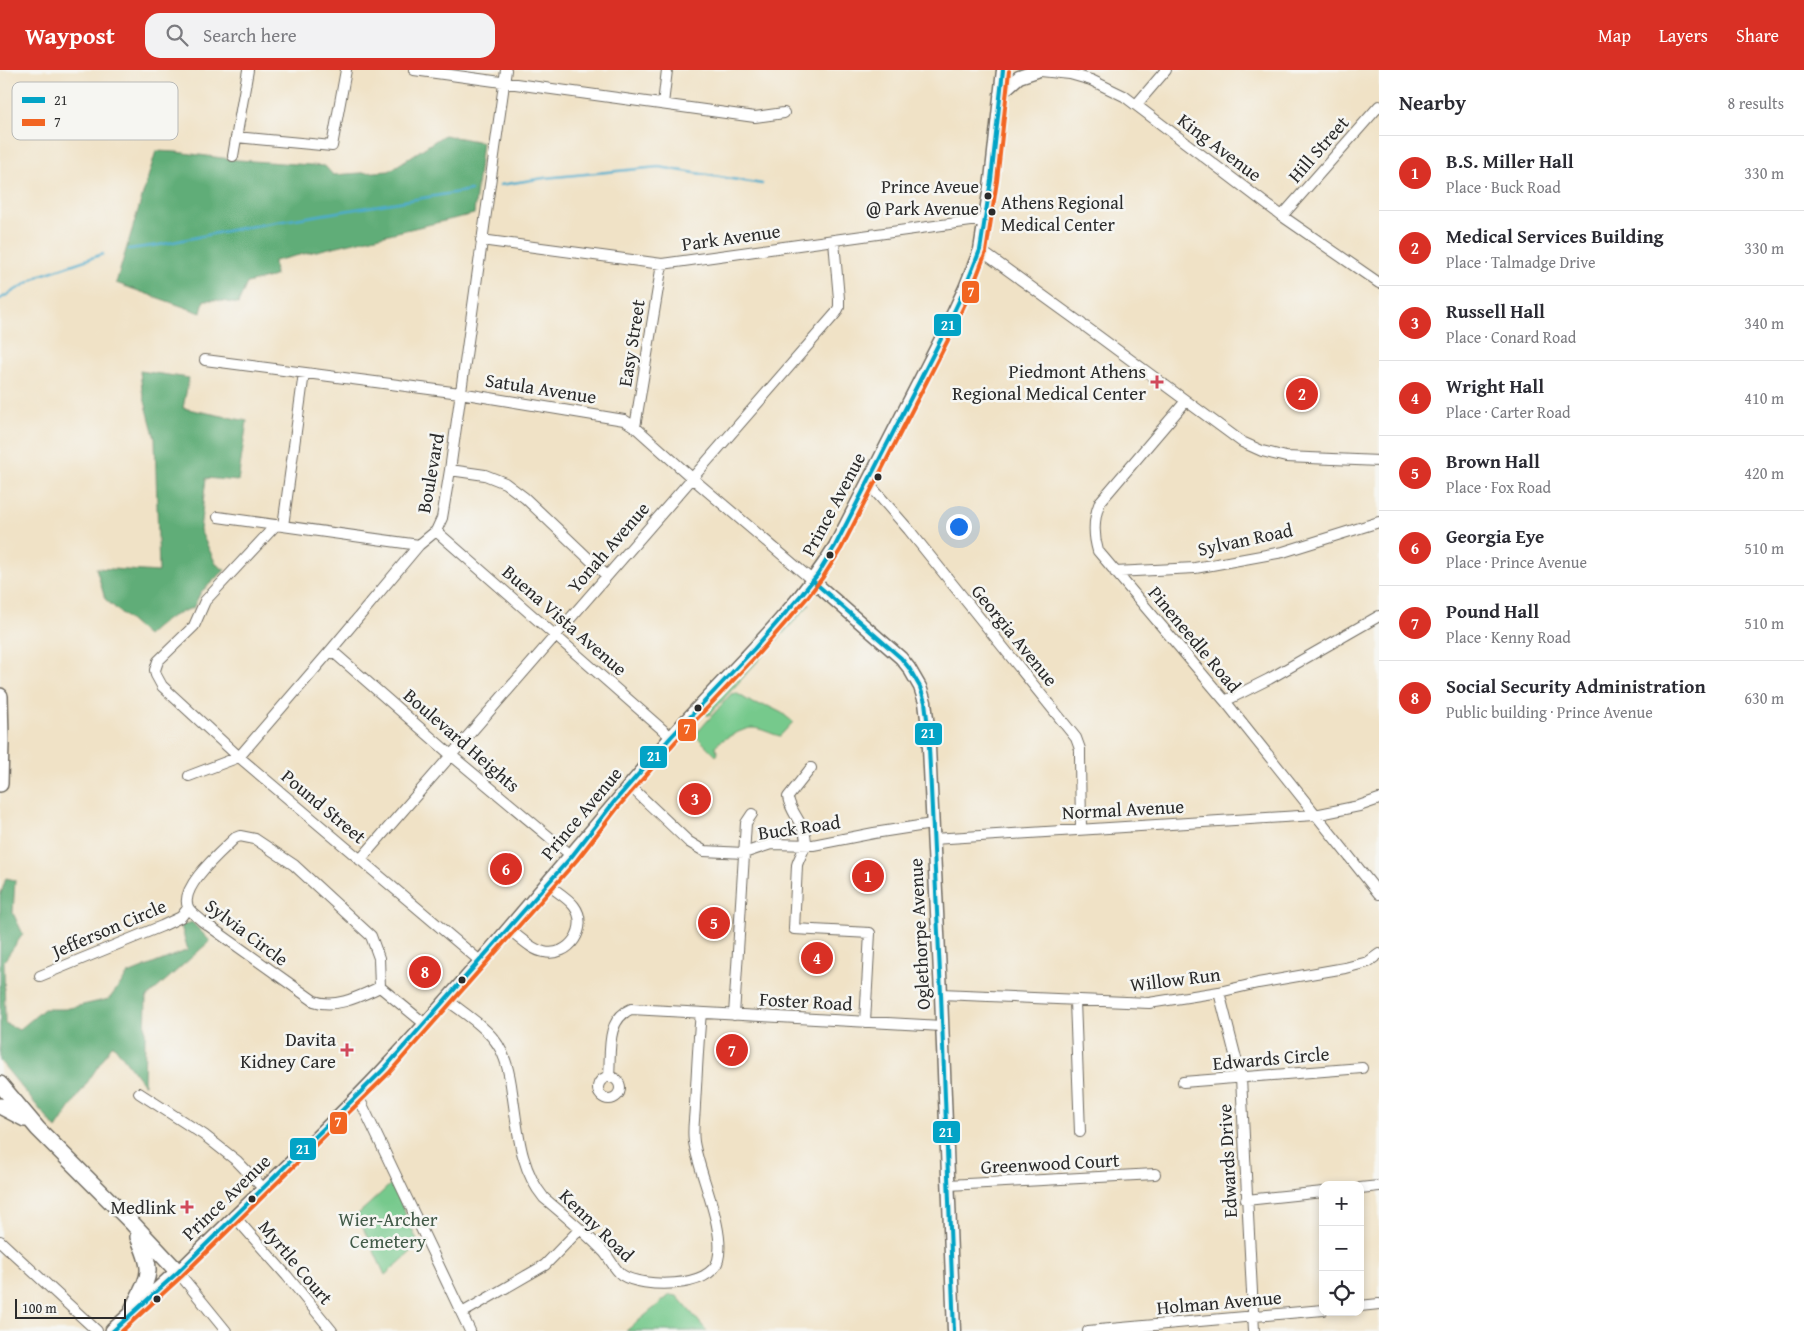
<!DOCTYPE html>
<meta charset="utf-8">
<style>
body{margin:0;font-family:"Gentium Book Plus",serif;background:#f2f2f3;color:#2b2b33}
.controls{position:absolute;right:15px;bottom:15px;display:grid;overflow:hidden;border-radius:10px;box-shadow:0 2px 8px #0003}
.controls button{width:45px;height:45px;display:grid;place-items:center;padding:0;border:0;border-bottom:1px solid #e1e1e2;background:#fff;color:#2b2b33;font:25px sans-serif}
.scale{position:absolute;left:15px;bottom:12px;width:111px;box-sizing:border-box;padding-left:5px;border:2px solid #2b2b2b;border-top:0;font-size:14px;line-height:18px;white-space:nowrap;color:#2b2b2b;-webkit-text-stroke:4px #f6f6f2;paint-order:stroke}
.you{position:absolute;left:958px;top:456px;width:18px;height:18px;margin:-12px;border:4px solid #fff;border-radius:50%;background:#1a73e8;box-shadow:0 0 0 8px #1a73e833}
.badge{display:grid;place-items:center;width:32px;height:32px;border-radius:50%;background:#d93025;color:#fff;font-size:16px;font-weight:700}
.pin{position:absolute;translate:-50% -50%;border:2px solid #fff;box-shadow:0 1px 5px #0006}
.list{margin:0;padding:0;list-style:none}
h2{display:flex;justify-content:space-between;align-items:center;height:65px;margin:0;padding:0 20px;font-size:21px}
h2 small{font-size:16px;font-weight:400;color:#7c7c81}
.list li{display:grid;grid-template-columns:32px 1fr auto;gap:15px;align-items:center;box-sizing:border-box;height:75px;padding:0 20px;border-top:1px solid #e1e1e2}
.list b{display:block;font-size:19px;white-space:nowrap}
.list p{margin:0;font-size:16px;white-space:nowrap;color:#7c7c81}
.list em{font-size:16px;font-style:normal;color:#7c7c81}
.icon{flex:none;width:28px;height:28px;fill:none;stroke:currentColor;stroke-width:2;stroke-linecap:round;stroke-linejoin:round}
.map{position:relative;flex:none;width:1379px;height:1261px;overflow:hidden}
header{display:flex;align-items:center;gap:30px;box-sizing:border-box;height:70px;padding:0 25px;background:#d93025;color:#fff}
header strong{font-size:24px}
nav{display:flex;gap:28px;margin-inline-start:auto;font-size:18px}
.search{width:350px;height:45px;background:#f2f2f3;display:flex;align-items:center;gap:12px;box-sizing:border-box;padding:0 18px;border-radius:15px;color:#7c7c81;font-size:19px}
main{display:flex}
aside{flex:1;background:#fff}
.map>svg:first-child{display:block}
.green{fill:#76c98c;stroke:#507a5c}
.forest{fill:#60ad78;stroke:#466c52}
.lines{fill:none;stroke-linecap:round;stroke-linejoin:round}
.stream{stroke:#4daccc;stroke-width:2.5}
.minor-casing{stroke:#706b61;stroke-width:12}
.major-casing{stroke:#706b61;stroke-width:15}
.highway-casing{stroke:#706b61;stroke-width:18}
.minor{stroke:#fff;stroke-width:10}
.major{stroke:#fff;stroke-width:12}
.highway{stroke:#fff;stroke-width:15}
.bus-1-casing{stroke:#f6f6f2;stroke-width:8}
.bus-2-casing{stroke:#f6f6f2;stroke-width:8}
.bus-1{stroke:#02a3c6;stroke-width:4}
.bus-2{stroke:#f26522;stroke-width:4}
.bus-dot{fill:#2b2b2b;stroke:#f6f6f2;stroke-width:2}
.poi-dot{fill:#d1495b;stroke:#f6f6f2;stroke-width:2}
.labels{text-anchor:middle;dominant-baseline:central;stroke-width:5;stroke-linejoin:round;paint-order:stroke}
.bus-label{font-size:18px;fill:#2b2b2b;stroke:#f6f6f2;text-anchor:end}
.street-label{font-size:19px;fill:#2b2b2b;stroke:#f6f6f2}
.poi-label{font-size:19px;fill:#2b2b2b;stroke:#f6f6f2;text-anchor:end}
.park-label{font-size:19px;fill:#425a48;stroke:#f6f6f2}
.key{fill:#f6f6f2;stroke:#b9b9b6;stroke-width:1}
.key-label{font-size:14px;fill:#2b2b2b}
.line-badge{stroke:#f6f6f2;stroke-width:2}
.badge-label{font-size:14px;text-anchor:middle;font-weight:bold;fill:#fff}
</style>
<header>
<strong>Waypost</strong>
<div class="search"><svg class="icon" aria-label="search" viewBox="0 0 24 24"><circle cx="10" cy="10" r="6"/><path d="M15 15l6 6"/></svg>Search here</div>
<nav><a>Map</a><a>Layers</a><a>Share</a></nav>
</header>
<main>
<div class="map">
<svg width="1379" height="1261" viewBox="0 0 1379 1261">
<rect width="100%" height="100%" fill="#f6f6f2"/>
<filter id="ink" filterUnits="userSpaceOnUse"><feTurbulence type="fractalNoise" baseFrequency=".02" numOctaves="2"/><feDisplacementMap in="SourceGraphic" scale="10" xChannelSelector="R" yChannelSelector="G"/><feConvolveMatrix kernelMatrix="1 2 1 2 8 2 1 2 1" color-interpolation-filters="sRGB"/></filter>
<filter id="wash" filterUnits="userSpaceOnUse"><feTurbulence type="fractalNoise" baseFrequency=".0096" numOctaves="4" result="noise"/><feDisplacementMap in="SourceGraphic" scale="20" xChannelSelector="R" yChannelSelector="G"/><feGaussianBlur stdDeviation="1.12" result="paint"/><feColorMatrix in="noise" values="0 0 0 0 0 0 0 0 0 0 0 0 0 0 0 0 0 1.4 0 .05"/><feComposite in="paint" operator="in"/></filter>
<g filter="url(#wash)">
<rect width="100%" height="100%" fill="#f0e2c6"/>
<path class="green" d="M808,533L810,534L708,646L705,642L743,605Z
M736,623L754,634L768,636L782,643L793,652L780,666C771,664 761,658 752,658C744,658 720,670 715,676L718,684L716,686L695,665L731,624Z
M392,1113L419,1175L385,1205L357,1145Z
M670,1225L677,1226L707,1261H626Z"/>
<path class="forest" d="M444,65L482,72L474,144L274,191L275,206L247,213L238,234L216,230H204L201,243L116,213L156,81L176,82L238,90L325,96L333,105L389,101Z
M140,301L189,308L183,338L247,351L238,411L206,408L200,460L216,494L225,500L201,522L193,538C173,544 163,551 147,566L105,529L96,498L159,502L155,369L142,320Z
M6,808L15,810L13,843L23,864L4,891L5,953L19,960L44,939H65L109,929L128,904L188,880L181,856L192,852L210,871L146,928L144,1015L113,974L56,1059L0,991V826Z"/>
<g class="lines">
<path class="stream" d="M500,115L544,108L659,97L762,114
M129,179L159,175L241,158L471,120
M0,229L41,205L103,184"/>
</g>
</g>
<g filter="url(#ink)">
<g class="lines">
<defs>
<path id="minor" d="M414,0L755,47L784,43
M1031,0L1070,4L1091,10L1124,26L1282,146L1379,213
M663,34L667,0
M1136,35L1166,0
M236,67L332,76L346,0
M233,86L248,0
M1282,146L1379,36
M481,170L662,194L971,151H985
M980,180L1082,254
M1086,257L1242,372L1262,381L1286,387L1379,391
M205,290L460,323L624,350L635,357L692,408L813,511
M1186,331L1100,432C1093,449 1093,464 1098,481L1225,631L1379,824
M635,357L662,194
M450,400L485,405L505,413L525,428L607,506
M868,413L909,460L1076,668L1080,679V687L1081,759
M218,447L419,475
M276,455L205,531L194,556L158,591L155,600L156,605L162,616L239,687L480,891
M283,456L304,303
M436,461L671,667
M1115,502L1195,498L1283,482L1379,452
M331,580L451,685L572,786
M1225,631L1269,609L1379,546
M811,698L788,727C790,743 806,755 806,772C805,779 799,788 797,795L794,859L870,863L865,952
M189,706L239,687L331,580L419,475L436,461L442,448L450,400L506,0
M629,715L689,772L704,781L744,783L771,774L813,775L874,763L932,754
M933,769L1315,745L1359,736L1379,729
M360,790L836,243L839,237V229L834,171
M508,859C519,866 531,880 544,882C569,888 590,857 574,836C568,828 556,821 547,814
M40,906L162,856L181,847L188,838
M380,917L379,888L371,866L294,795L255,769L240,766L235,768C222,781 179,817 188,837C190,842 198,847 202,851L314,931C336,939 360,926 380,917L425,954
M1219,922L1241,1008L1254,1261
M941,924L1149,933L1219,922L1258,913L1345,898L1368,892L1379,884
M446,929C462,942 487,957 498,975C507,989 510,1006 512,1022C518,1059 519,1098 544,1128C564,1145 585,1162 603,1181C610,1188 614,1199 622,1205C642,1218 711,1219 718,1190C726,1159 699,1104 694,1072C692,1059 695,1046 695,1034C697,1003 698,973 701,943
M1075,931L1080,1062
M734,945L746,753L752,744
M598 1018a11 11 0 1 1 22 0a11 11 0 1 1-22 0Z
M609,1007C611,983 605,950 631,939L942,956
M1183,1012L1362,998
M139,1023L204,1065L237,1091L263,1118
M358,1026L470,1261
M948,1115L1155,1104
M1360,1118L1379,1116
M1246,1130L1323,1122
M234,1146L287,1206L332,1261
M0,1171L97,1261
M178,1202L226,1261
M1360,1236L1379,1234
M462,1243L545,1195L580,1159
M1088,1261L1323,1240"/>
<path id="major" d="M1000,24L1019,7L1037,1
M813,511L901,588L909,598L920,617L925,632L928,657L941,924L954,1261
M178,1202C245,1135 316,1071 381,1002C480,896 571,783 665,674C722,607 789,552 835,476L942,267L965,218L980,180L991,110L1003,0"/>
<path id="highway" d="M0,626L1,670L0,714
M0,1014L38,1059L133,1154L178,1202L113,1261
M0,1036L25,1049
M133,1238C150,1204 154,1203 138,1167"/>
</defs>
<use href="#minor" class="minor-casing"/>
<use href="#major" class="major-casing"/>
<use href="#highway" class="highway-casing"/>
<use href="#minor" class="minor"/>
<use href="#major" class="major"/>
<use href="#highway" class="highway"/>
<defs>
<path id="bus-1" d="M813,511L901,588L909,598L920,617L925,632L928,657L941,924L954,1261
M113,1261L178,1202L384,999L572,786L614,732L671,667L754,579L802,524L818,504L835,476L942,267L965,218L980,180L991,110L1003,0"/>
<path id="bus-2" d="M122,1261L182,1206L389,1003L577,790L619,736L676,671L759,583L807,528L823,507L841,479L948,270L971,221L986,182L997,111L1009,1"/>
</defs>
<use href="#bus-1" class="bus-1-casing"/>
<use href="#bus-2" class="bus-2-casing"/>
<use href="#bus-1" class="bus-1"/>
<use href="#bus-2" class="bus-2"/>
</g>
</g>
<g class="bus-dot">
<circle cx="988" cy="126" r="4.5"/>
<circle cx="992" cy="142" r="4.5"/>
<circle cx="878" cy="407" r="4.5"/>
<circle cx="830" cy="485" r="4.5"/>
<circle cx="698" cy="638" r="4.5"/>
<circle cx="462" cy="910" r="4.5"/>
<circle cx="252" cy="1129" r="4.5"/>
<circle cx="157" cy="1229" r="4.5"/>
</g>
<g class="poi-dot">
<path d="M1154.5 304.5h5v5h5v5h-5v5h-5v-5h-5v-5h5z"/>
<path d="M344.5 972.5h5v5h5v5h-5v5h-5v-5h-5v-5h5z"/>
<path d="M184.5 1129.5h5v5h5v5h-5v5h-5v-5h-5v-5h5z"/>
</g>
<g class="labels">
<g class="bus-label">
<text x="979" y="116">Prince Aveue<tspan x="979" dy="22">@ Park Avenue</tspan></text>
<text x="1001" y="132" text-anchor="start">Athens Regional<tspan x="1001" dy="22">Medical Center</tspan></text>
</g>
<g class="street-label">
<text transform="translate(1220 77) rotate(37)">King Avenue</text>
<text transform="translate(1318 79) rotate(-49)">Hill Street</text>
<text transform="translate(731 167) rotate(-8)">Park Avenue</text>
<text transform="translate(631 273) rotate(-81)">Easy Street</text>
<text transform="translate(541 318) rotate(9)">Satula Avenue</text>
<text transform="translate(430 403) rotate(-80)">Boulevard</text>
<text transform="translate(833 434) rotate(-62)">Prince Avenue</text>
<text transform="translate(1245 469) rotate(-12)">Sylvan Road</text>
<text transform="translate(608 477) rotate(-49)">Yonah Avenue</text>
<text transform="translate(565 550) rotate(41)">Buena Vista Avenue</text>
<text transform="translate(1015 565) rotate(51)">Georgia Avenue</text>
<text transform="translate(1195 569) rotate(50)">Pineneedle Road</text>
<text transform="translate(462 670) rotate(41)">Boulevard Heights</text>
<text transform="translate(324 736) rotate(40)">Pound Street</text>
<text transform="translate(1123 739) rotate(-3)">Normal Avenue</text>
<text transform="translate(581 743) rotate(-50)">Prince Avenue</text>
<text transform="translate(799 757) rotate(-8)">Buck Road</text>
<text transform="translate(109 858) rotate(-23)">Jefferson Circle</text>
<text transform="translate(247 862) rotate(37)">Sylvia Circle</text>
<text transform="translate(919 864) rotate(-93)">Oglethorpe Avenue</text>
<text transform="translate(1175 909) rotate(-7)">Willow Run</text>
<text transform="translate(806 931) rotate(3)">Foster Road</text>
<text transform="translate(1271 988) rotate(-5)">Edwards Circle</text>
<text transform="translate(1227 1091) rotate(-93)">Edwards Drive</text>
<text transform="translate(1050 1093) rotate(-3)">Greenwood Court</text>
<text transform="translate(226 1127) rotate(-44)">Prince Avenue</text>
<text transform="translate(597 1155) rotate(44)">Kenny Road</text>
<text transform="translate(296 1192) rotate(50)">Myrtle Court</text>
<text transform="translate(1219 1232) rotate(-5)">Holman Avenue</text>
</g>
<g class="poi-label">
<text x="1146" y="301">Piedmont Athens<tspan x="1146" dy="22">Regional Medical Center</tspan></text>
<text x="336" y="969">Davita<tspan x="336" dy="22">Kidney Care</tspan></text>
<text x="176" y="1137">Medlink</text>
</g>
<g class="park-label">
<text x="388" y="1149">Wier-Archer<tspan x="388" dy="22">Cemetery</tspan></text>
</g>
</g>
<rect x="12" y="12" width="166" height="58" rx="8" class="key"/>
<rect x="22" y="27" width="23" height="6" fill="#02a3c6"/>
<rect x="22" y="49" width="23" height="7" fill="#f26522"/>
<g class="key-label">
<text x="54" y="35">21</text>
<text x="54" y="57">7</text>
</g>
<g class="line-badge">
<rect x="961" y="210" width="19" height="24" rx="5" fill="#f26522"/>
<rect x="933" y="243" width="29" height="24" rx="5" fill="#02a3c6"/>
<rect x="677" y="648" width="20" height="24" rx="5" fill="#f26522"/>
<rect x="914" y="652" width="29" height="24" rx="5" fill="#02a3c6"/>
<rect x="639" y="675" width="29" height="24" rx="5" fill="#02a3c6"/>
<rect x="329" y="1041" width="19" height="24" rx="5" fill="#f26522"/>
<rect x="932" y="1050" width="29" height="24" rx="5" fill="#02a3c6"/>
<rect x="289" y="1067" width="28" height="24" rx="5" fill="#02a3c6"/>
</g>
<g class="badge-label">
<text x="971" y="227">7</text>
<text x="948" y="260">21</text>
<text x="687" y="664">7</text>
<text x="928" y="668">21</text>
<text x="654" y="691">21</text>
<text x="338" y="1057">7</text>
<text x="946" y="1067">21</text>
<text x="303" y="1084">21</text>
</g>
</svg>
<div class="controls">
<button>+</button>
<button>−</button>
<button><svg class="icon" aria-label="locate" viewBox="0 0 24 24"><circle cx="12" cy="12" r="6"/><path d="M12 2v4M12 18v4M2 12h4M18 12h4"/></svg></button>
</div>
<div class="scale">100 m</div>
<div class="you"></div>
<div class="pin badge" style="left:868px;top:806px">1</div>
<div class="pin badge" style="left:1302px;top:324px">2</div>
<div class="pin badge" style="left:695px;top:729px">3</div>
<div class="pin badge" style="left:817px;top:888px">4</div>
<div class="pin badge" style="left:714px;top:853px">5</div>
<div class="pin badge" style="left:506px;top:799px">6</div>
<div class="pin badge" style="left:732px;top:980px">7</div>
<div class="pin badge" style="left:425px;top:902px">8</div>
</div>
<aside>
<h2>Nearby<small>8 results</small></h2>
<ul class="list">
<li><span class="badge">1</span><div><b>B.S. Miller Hall</b><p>Place · Buck Road</p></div><em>330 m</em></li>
<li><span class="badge">2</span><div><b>Medical Services Building</b><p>Place · Talmadge Drive</p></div><em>330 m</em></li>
<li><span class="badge">3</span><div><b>Russell Hall</b><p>Place · Conard Road</p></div><em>340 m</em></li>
<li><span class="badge">4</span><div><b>Wright Hall</b><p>Place · Carter Road</p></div><em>410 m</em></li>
<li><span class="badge">5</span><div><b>Brown Hall</b><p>Place · Fox Road</p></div><em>420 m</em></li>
<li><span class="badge">6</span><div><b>Georgia Eye</b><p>Place · Prince Avenue</p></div><em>510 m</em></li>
<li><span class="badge">7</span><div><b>Pound Hall</b><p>Place · Kenny Road</p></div><em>510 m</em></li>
<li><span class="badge">8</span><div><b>Social Security Administration</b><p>Public building · Prince Avenue</p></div><em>630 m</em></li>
</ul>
</aside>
</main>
